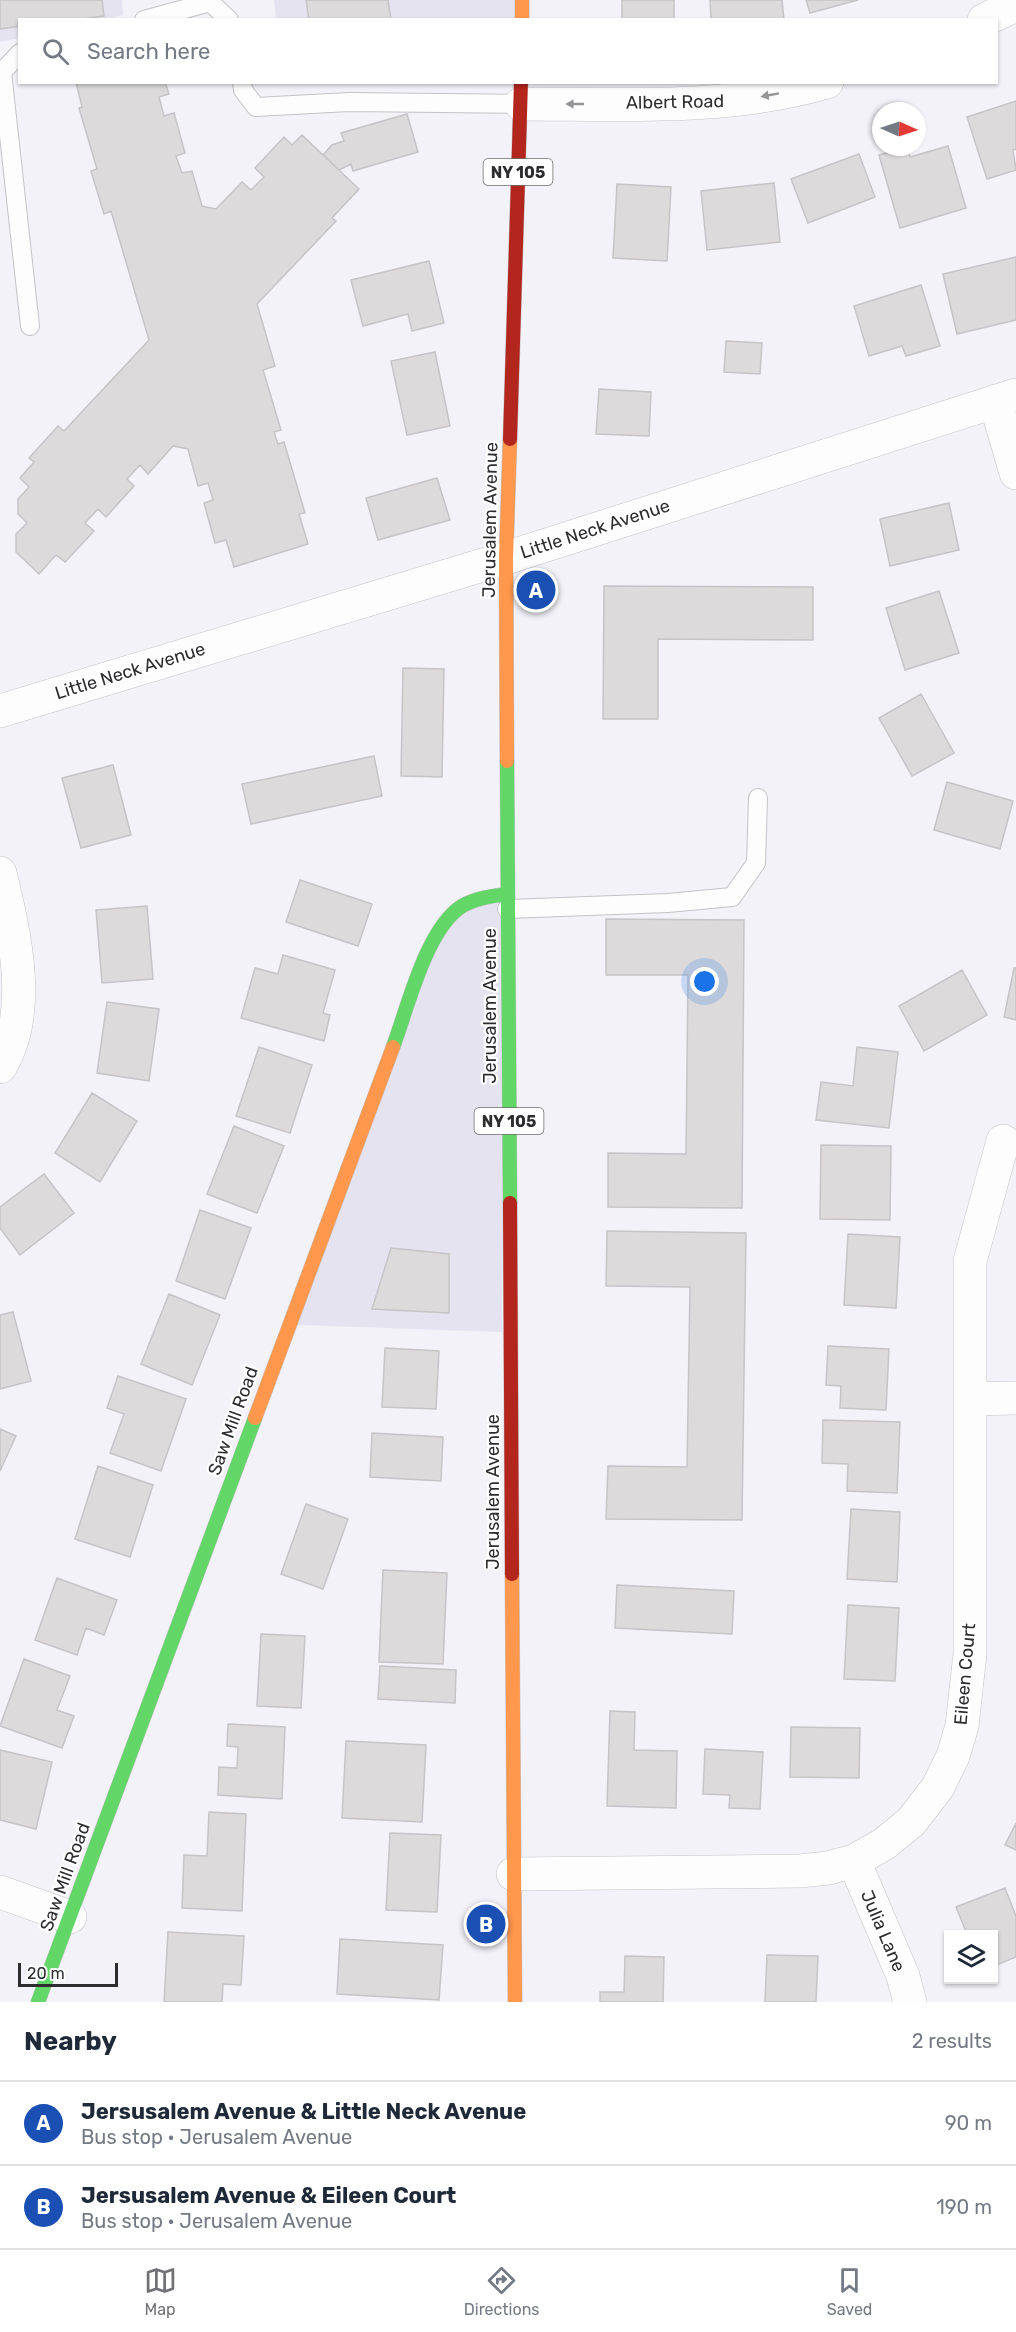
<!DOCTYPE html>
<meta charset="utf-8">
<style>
body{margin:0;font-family:Rubik,sans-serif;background:#f6f6f7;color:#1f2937}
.controls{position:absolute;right:18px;bottom:18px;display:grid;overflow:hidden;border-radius:0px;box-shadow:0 2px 4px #0004}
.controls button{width:54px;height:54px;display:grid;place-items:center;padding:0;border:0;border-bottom:2px solid #e0e1e3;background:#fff;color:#1f2937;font:30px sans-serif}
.compass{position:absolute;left:872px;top:102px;width:54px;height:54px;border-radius:50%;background:#fff;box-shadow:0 2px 4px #0004;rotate:93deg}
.scale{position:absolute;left:18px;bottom:15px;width:100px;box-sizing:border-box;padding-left:6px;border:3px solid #2d2d30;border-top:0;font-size:16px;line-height:21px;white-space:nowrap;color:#2d2d30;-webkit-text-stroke:4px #fff;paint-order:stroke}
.you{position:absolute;left:705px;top:982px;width:21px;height:21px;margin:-15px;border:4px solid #fff;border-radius:50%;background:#1a73e8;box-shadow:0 0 0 9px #1a73e833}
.badge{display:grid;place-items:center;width:39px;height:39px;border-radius:50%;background:#727276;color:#fff;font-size:20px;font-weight:700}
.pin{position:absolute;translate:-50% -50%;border:3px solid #fff;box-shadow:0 2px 6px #0006}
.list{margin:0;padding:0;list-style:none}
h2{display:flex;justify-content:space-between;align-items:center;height:78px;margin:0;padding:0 24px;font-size:26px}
h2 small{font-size:20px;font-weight:400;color:#747a83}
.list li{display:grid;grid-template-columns:39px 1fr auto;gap:18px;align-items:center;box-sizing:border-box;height:84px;padding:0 24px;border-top:2px solid #e0e1e3}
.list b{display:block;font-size:22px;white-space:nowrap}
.list p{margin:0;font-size:20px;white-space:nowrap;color:#747a83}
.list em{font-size:20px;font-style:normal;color:#747a83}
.icon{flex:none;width:33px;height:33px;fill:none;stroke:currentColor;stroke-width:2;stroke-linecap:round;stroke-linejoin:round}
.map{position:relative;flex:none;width:1016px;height:2002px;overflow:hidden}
.search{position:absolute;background:#fff;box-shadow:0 2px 4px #0004;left:18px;right:18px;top:18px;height:66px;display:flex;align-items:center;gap:15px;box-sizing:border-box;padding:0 21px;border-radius:0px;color:#747a83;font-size:22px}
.sheet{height:246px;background:#fff}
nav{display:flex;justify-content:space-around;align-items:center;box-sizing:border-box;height:84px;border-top:2px solid #e0e1e3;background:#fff;font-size:16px;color:#747a83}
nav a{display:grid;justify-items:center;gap:3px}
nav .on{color:#727276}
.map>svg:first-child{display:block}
.built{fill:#e4e3ef}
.building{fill:#dcdadb;stroke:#c6c4c6;stroke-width:1.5}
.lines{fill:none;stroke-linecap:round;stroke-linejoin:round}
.lane-casing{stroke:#c3c3c7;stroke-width:20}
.street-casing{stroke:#c3c3c7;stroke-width:34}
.fast-casing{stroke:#c3c3c7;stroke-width:15}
.slow-casing{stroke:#c3c3c7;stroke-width:15}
.jam-casing{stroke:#c3c3c7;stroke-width:15}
.lane{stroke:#fdfdfe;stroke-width:18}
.street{stroke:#fdfdfe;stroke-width:33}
.fast{stroke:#63d668;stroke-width:14}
.slow{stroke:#ff974d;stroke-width:14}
.jam{stroke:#b3261e;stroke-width:14}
.oneway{fill:#959597}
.labels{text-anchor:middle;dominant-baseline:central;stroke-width:4.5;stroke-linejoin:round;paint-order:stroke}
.shield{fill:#fff;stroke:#6c6c6e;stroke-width:1.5}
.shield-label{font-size:16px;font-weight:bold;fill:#2d2d30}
.street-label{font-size:18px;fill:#2d2d30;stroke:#fff}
</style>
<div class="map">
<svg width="1016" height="2002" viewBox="0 0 1016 2002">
<rect width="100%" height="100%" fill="#f3f2f8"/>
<path class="built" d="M0,0H122L123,15L102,20H20L19,38L0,42Z
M274,0H527L525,20L276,19Z
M503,899L502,1332L297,1325L446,914Z"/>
<path class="building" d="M0,0H102L104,16L76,20H20V26L0,29Z
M306,0H388L391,20H309Z
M622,0H674V20H622Z
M710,0H782L784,20H711Z
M806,0H858L810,13Z
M76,82H165L169,94L159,97L164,116L174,113L185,153L176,156L182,173L192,171L202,206L216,209L242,182L251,190L264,177L255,168L284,137L292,145L302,135L359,189L332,218L336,221L257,304L275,366L263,370L281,430L274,432L278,444L284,442L305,513L299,514L308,544L234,567L226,540L215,543L204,503L213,500L208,483L198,486L188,449L173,446L148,474L140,465L127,479L134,486L106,517L98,509L85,523L94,531L65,562L56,555L39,574L16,552V534L27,523L18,514V499L29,487L20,478L34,462L29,458L58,426L64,431L149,340L111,211L104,214L91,171L97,169L79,108L82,107Z
M1016,101V149L1013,150L1016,170L987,179L967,117Z
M407,114L418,152L353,171L351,164L339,170L323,155L332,145L344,141L341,133Z
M948,146L966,208L900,228L879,155L907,147L910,157Z
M859,154L875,197L808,223L791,179Z
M774,183L780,242L707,250L701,191Z
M617,184L671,187L667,261L613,258Z
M1016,257V320L957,334L943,274Z
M429,261L444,323L412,331L408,314L363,326L351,280Z
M921,285L940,346L906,356L902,346L869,356L854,306Z
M726,341L762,343L760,374L724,372Z
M435,352L450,426L407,435L391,361Z
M599,389L651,392L649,436L596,434Z
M437,478L450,520L378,540L366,498Z
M949,503L959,550L890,566L880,519Z
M604,586L813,587V640L658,639V719H603Z
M939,591L959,653L905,670L886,608Z
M403,668L444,669L442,777L401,776Z
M921,694L954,753L912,776L879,718Z
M374,756L382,796L251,824L242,784Z
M113,765L131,835L81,848L62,778Z
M947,782L1013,801L1000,849L934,830Z
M300,880L372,904L358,946L286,922Z
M147,906L153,979L102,983L96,910Z
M606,919L744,920L742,1208L608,1207V1153L686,1154L688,975H606Z
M283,955L335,970L323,1013L330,1015L324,1041L241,1018L255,968L278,974Z
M1014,968H1016V1020L1004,1017Z
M962,970L987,1015L924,1051L899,1006Z
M107,1002L159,1009L149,1081L97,1073Z
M259,1047L312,1065L290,1133L236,1116Z
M857,1047L898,1052L889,1128L816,1120L821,1082L853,1086Z
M92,1093L137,1121L100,1182L55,1153Z
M234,1126L284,1146L257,1213L207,1194Z
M821,1145L891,1146L890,1220L820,1219Z
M44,1174L74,1213L20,1255L0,1228V1207Z
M200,1210L251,1228L225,1299L176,1281Z
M607,1231L746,1233L742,1520L606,1519L608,1466L687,1467L690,1287L606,1286Z
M848,1234L900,1237L896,1308L844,1305Z
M391,1248L449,1254V1313L372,1309Z
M169,1294L220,1315L192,1385L141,1364Z
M13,1312L31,1381L0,1389V1315Z
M828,1346L889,1349L886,1410L840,1408L841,1386L826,1385Z
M385,1348L439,1351L436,1409L382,1407Z
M118,1376L186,1399L161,1471L110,1453L124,1414L107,1408Z
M823,1420L900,1422L897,1493L847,1491L848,1464L822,1463Z
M0,1429L16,1436L0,1471Z
M372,1433L443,1437L441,1481L370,1477Z
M98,1466L153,1485L130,1557L75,1539Z
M306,1504L348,1519L323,1589L281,1574Z
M851,1509L900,1512L897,1582L847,1579Z
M383,1570L447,1573L443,1664L379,1662Z
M57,1578L117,1600L104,1635L86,1628L77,1655L35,1640Z
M617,1585L734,1591L732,1634L615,1628Z
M848,1605L899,1608L895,1681L844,1679Z
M261,1634L305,1636L301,1708L257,1706Z
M24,1659L70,1676L57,1710L74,1716L62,1748L0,1726Z
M380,1666L456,1670L455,1703L378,1699Z
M610,1711L635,1712L634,1750L677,1751L676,1808L607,1806Z
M228,1724L285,1727L282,1799L218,1795L219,1767L237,1768L238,1747L227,1746Z
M791,1727L860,1728L859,1778L790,1777Z
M346,1741L426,1745L422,1822L342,1818Z
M705,1749L763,1752L760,1809L729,1808L730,1795L703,1794Z
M0,1750L52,1762L36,1829L0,1820Z
M209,1812L246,1814L242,1911L182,1908L184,1855L207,1856Z
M1016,1823V1850L1005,1845Z
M390,1833L441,1835L437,1912L386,1910Z
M1005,1888L1016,1916V1957L994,1966V1934H967L956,1907Z
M168,1932L244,1936L241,1985L223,1984L222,2002H164Z
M340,1939L443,1945L439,2000L337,1994Z
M767,1955L818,1956L816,2002H765Z
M625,1956L664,1957L663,2002H600V1992H624Z"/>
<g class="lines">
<defs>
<path id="lane" d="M144,20L210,2L229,20
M20,53L2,72L30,326
M242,82L243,90L256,107L349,102L521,104
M507,909L668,903L732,897L756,863L758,798"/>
<path id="street" d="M984,20L1016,5
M521,104C623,104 727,111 827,82
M995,401L1016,473
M0,711L506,558L1016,395
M0,873C14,932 34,1012 0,1067
M970,1399L1016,1398
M854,1861L903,1976L910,2002
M513,1874L800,1871L828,1868L854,1861L884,1844L911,1822L938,1787L953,1756L962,1726L970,1654V1261L1003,1141
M0,1892L70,1917"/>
<path id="fast" d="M507,761L510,1203
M393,1047C408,1007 426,929 462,906C476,898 492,896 507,894
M38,2002L255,1418"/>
<path id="slow" d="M522,0V20
M507,761L506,558L510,439
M255,1418L393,1047
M512,1574L515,2002"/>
<path id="jam" d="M510,439L521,82
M510,1203L512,1574"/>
</defs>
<use href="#lane" class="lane-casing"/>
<use href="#street" class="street-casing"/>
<use href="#fast" class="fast-casing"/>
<use href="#slow" class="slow-casing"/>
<use href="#jam" class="jam-casing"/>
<use href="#lane" class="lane"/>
<use href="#street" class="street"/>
<use href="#fast" class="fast"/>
<use href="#slow" class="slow"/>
<use href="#jam" class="jam"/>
</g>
<defs><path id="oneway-solid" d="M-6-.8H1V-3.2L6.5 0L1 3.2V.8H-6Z" transform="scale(1.5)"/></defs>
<g class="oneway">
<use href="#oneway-solid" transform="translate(770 95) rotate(170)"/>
<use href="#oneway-solid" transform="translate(575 104) rotate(180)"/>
</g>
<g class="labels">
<g class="shield">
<rect x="483.5" y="159" width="69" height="26" rx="4.5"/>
<rect x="474.5" y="1108" width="69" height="26" rx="4.5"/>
</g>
<g class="shield-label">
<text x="518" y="172">NY 105</text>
<text x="509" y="1121">NY 105</text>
</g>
<g class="street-label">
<text transform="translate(675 102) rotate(-1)">Albert Road</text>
<text transform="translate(490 520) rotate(-89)">Jerusalem Avenue</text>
<text transform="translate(595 529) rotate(-18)">Little Neck Avenue</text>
<text transform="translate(130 671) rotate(-17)">Little Neck Avenue</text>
<text transform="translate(490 1006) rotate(-90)">Jerusalem Avenue</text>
<text transform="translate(233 1421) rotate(-70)">Saw Mill Road</text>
<text transform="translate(493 1492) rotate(-90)">Jerusalem Avenue</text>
<text transform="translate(965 1674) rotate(-85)">Eileen Court</text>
<text transform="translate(65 1877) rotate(-70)">Saw Mill Road</text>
<text transform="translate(883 1931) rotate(67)">Julia Lane</text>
</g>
</g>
</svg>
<div class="controls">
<button><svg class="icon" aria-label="layers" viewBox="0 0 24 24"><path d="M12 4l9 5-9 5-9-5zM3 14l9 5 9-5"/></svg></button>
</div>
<svg class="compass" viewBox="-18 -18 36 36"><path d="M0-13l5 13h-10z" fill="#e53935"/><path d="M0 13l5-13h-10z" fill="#747a83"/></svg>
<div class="scale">20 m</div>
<div class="you"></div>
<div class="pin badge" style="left:536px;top:590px;background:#1a4fb4">A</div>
<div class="pin badge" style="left:486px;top:1924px;background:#1a4fb4">B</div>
<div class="search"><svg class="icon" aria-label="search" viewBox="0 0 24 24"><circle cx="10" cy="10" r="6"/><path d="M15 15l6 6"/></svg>Search here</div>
</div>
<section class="sheet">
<h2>Nearby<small>2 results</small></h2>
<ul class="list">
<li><span class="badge" style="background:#1a4fb4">A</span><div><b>Jersusalem Avenue &amp; Little Neck Avenue</b><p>Bus stop · Jerusalem Avenue</p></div><em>90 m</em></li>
<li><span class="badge" style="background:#1a4fb4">B</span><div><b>Jersusalem Avenue &amp; Eileen Court</b><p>Bus stop · Jerusalem Avenue</p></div><em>190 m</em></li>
</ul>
</section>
<nav>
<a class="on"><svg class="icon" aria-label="map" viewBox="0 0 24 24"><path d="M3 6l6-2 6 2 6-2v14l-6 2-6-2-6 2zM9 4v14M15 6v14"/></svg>Map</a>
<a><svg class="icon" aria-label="directions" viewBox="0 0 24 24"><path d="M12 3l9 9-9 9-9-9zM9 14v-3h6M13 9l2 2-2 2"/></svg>Directions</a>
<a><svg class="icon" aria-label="saved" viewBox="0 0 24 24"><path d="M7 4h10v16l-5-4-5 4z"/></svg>Saved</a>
</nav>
